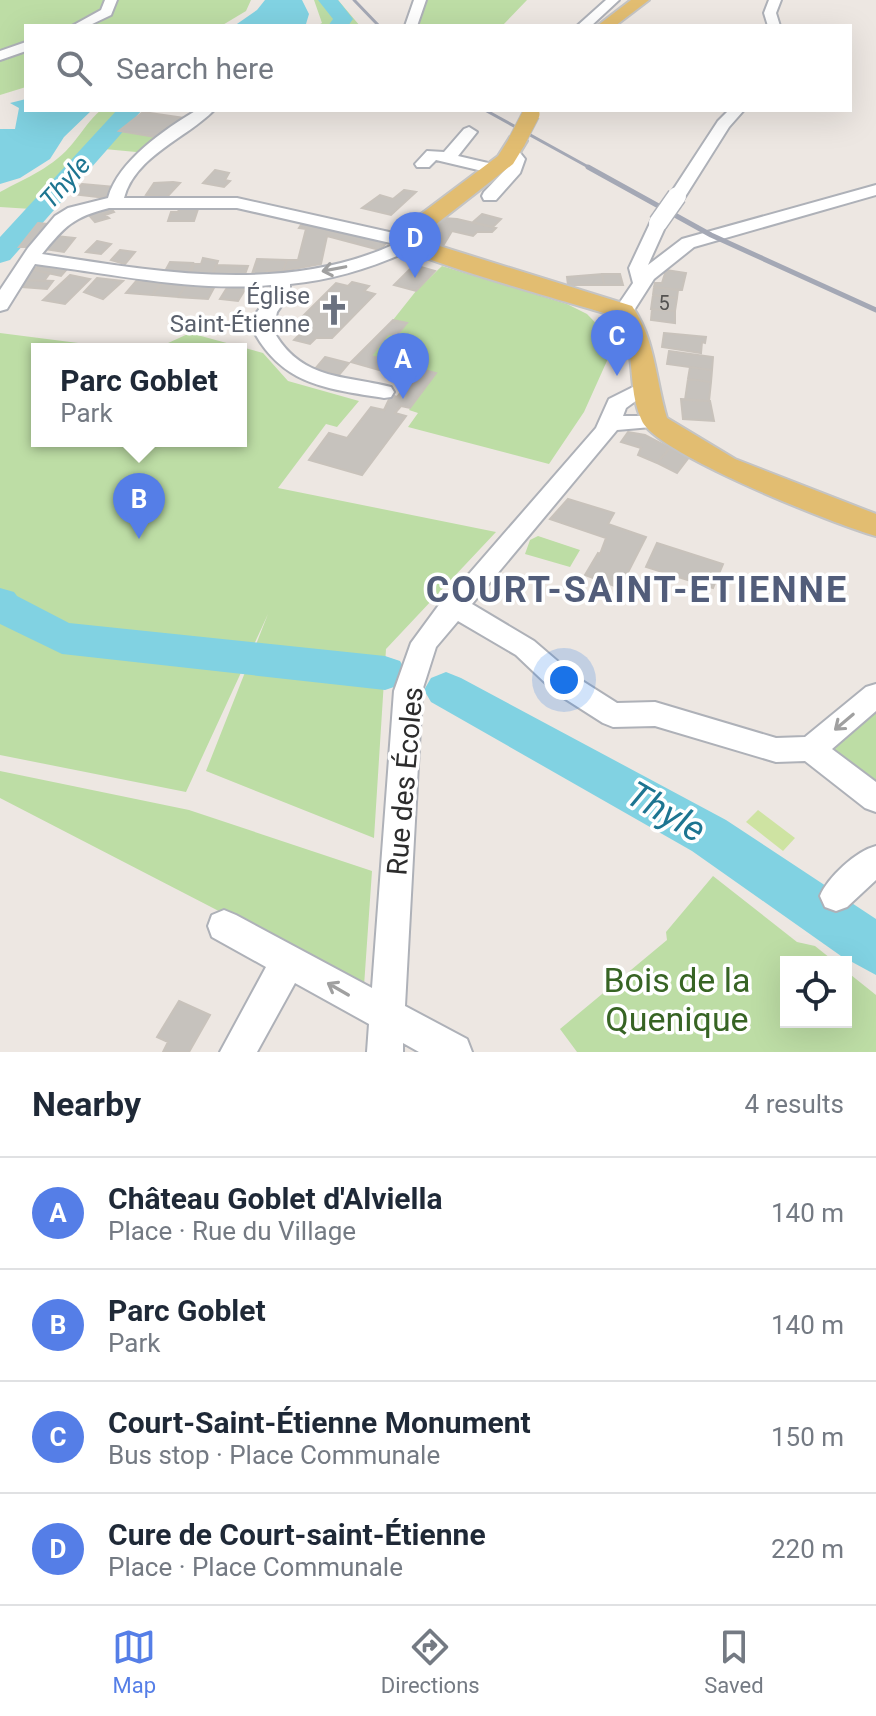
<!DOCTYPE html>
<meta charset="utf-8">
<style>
body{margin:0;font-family:Roboto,sans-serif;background:#f2f2f3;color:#1f2937}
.controls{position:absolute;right:24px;bottom:24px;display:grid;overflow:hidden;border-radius:0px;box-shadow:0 8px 32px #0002}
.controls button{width:72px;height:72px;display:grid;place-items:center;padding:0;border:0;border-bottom:2px solid #e0e1e3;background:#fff;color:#1f2937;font:40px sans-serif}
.you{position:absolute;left:564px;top:680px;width:28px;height:28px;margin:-20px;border:6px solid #fff;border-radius:50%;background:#1a73e8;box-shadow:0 0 0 12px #1a73e833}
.badge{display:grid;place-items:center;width:52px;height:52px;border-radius:50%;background:#557ee7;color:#fff;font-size:26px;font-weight:700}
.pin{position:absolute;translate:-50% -66px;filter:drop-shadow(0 2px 4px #0008)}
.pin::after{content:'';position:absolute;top:42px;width:28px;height:24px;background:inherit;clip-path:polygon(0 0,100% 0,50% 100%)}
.popup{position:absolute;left:31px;top:343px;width:216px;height:104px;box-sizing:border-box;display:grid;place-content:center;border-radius:0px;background:#fff;filter:drop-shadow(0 2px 6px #0005);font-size:26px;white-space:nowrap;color:#747a83}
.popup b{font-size:30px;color:#1f2937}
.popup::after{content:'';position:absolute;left:50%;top:100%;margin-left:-16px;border:16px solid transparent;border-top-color:#fff}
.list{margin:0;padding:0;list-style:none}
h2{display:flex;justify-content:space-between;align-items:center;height:104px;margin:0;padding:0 32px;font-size:34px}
h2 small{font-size:26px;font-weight:400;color:#747a83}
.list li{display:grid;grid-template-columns:52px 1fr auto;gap:24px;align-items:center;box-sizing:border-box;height:112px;padding:0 32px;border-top:2px solid #e0e1e3}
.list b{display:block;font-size:30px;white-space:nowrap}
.list p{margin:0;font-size:26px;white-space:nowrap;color:#747a83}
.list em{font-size:26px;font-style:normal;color:#747a83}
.icon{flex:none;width:44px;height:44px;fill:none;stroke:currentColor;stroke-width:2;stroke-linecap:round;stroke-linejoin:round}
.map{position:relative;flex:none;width:876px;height:1052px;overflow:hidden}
.search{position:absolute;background:#fff;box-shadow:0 8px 32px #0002;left:24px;right:24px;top:24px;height:88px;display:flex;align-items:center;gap:20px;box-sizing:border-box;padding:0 28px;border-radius:0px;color:#747a83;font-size:30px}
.sheet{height:552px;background:#fff}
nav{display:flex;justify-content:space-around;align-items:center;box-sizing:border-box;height:112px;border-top:2px solid #e0e1e3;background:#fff;font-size:22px;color:#747a83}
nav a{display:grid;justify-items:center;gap:4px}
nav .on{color:#557ee7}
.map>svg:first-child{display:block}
.green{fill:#bddda5}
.pitch{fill:#cee3a2}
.water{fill:#81d2e2}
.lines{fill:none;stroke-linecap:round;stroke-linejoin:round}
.river{fill:#81d2e2;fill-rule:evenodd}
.building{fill:#c6c2bd;stroke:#c8c2bb;stroke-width:2}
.minor-casing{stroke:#aeb1b8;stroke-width:4}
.major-casing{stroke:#c4c4c4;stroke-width:4}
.minor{fill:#fff;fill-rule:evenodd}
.major{fill:#e2bd71;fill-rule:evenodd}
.rail-far1{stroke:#a4a8b5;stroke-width:3}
.rail{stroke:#a4a8b5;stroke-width:5}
.minor-bridge-casing{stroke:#aeb1b8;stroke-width:21;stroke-linecap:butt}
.major-bridge-casing{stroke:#c4c4c4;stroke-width:19;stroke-linecap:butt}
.minor-bridge{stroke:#fff;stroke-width:18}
.major-bridge{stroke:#e2bd71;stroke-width:17}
.oneway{stroke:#a0a0a0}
.labels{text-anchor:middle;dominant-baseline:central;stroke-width:7;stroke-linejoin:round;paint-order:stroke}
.far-number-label{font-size:20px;fill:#535251}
.far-worship-label{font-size:24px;fill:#5b616d;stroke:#fff;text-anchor:end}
.far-water-label{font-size:26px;font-style:italic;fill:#1d7591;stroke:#fff}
.street-label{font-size:28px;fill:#2d2d2d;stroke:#fff}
.near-park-label{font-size:34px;fill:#376424;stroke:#fff}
.district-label{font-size:36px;font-weight:bold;letter-spacing:2px;fill:#525d7a;stroke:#fff}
.near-water-label{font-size:36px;font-style:italic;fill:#1d7591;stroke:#fff}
</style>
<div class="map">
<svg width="876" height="1052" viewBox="0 0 876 1052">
<rect width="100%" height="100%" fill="#ede7e2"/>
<path class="green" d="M0,0H251L246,11L221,26H26V87L0,95Z
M314,0H338L360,26H316L322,23Z
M424,0H527L502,26H415Z
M101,110H140L106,137L47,210L0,207V192C26,178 54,167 73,143C83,131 89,120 101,110Z
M119,131L161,138L147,153L104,149Z
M442,266L567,304L587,314L615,343L584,412L549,464L408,427L418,413L409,410L436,373L371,356L388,334L398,335L406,324L393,320L416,291Z
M0,333L125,349H37V441H241V349H155L190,333L263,353L288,381L359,401L337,427L326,424L278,488L496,532L386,649L374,838L206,771L268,614L186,792L0,755Z
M538,536L580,550L570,567L525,554L530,540Z
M876,695V799L811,749Z
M0,771L189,810L372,871L364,986L0,798Z
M713,876L797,942L815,946L835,962H786V1022H846V971L876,995V1052H577L560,1029L667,940L666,932Z"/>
<path class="pitch" d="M758,810L795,838L783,851L746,822Z"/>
<path class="water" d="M265,0H302L309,14L306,24L234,26L257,10Z
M26,99V110H92L64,137L50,159L20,178L0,184V129H15L19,108L10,103Z"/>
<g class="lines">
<path class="river" d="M318,0H338L353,19L348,26H328L333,19Z
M117,110H142L10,260L0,263V237Z
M0,588L14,592L17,596L69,623L385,656L400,661L407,673L400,685L385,690L62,654L0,624Z
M446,672L461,678L726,820L876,919V975L841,956L692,851L431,702L424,690L431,678Z"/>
</g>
<path class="building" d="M143,112L184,118L161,138L119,131Z
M215,170L229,173L225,180L230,181L224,187L203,183Z
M173,182L180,183L167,197L146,195L154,183Z
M82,184L116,187L106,198L72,194Z
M404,190L416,192L391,215L362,208L380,195L393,199Z
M110,207L114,212L105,215L109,218L95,222L88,214Z
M179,209H198L194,221H168L171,212H178Z
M482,214L501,219L493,227L473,222Z
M443,218L457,219L496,228L492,232H477L473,236L452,231L443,246L419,242L426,240Z
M303,222H307L386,243L380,250L327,236L321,264L283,271L287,260H298L306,229L299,228Z
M38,223L48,224L28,247H19Z
M56,236L75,238L64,252L45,249Z
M97,241L111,244L101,254L86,252Z
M120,250L135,252L125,264L111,260Z
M203,258L218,261L212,276L190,275L194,264H201Z
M257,259L287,260L283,271H266L265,274L251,277Z
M170,262L193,263L188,274L164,273Z
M42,263L68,268L61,276L33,270Z
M216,265L248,266L244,277L212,276Z
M414,265L435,271L416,291L394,285Z
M33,270L50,273L44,281L26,280Z
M666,270L686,273L682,290L654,287L655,283H662Z
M602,274L604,285H568L567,277Z
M602,274H620L623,285H604Z
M70,275L90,279L65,304L43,300Z
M97,278L123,281L103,299L84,292Z
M26,280L53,281L47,289L20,287Z
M137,280L162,283L152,295L126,293Z
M352,282L369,286L364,291L375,294L332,338H316L310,344L294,340L305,329L293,326L336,283L348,286Z
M162,283L187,284L178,297L152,295Z
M187,284L215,286L208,299L178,297Z
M228,286L246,288L238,301L220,299Z
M654,287L678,290L677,298L653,295Z
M653,295L677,298L675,311L651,309Z
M652,309L675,311V323L651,320Z
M393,320L407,323L397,335L388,334L371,356L436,373L410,408L401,406L395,413L406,416L362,475L309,460L329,433L347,438L371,407L384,410L391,395L397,397L411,379L351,362Z
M664,333L706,337L705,343L702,342L701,353L662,347Z
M669,351L713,357L712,370L667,364Z
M325,357L349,363L339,375L315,369Z
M690,367L712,370L711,382L688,379Z
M688,379L711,382L709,401L685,400Z
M681,399L710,401L714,421L683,419Z
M628,432L645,435L670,448L657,463L638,455L641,448L621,442Z
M670,448L690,456L677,473L657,463Z
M568,499L614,513L608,524L646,537L620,588L585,575L598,553L600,554L606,538L550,519Z
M657,543L723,564L713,588L646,567Z
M179,1001L210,1015L189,1052H163L168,1042L157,1037Z"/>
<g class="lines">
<defs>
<path id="minor" d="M105,0H117L111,15L88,26H72L101,10Z
M414,0H426L417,26H405Z
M606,0H619L591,26H577Z
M769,0H781L776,13L780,26H768L764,13Z
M26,42V51L0,60V51Z
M197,110H214C187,138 135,156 124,198H237L407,236L416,245L413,249C374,267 333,280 290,284V293L277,312L273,330C300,380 343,375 391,387L394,392L391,397L384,398C327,389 282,385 253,330L257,312L272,293L271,285C191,292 114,274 35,264L7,309L0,311V290L28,248L55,216L68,208L108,198C118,161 165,129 197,110ZM109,208H237L395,244C284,295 158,272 42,254C65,226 73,217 109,208Z
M729,110H744L729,127L683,200H671L669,196L718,121Z
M469,127L477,132L458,156L501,166V172L495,174L436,160L429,167H417L415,164L427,151L444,152L464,129Z
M511,147L517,149L525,159L520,173L496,200H484L482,196L484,192L506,169L509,159L503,152Z
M876,185V195L694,247L654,279L631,315H617L614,311L633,283L629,268L652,219H664L667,223L648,265L682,239Z
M645,381L655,387L626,408L623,416H663L666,421L663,426L617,430L472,604L534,641L576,677L617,703L655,702L776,738L805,737L866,687L876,684V711L832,749L876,782V812L865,808L805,761L776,762L655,726L613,727L603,723L556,693L516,655L458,621L436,647L422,691L405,1006L467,1039L472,1052H419L403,1043V1052H367L369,1024L295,983L257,1052H220L266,967L212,937L208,926L212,915L224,910L236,915L372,988L394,691L411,643L444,598L449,597L596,428L609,399Z
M876,846V880L847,907L836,911L825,907L820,896C828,877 856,851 876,846Z"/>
<path id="major" d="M631,0H649L615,26H597Z
M517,135L527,141L513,164L417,239L632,306C656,341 655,378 667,418L735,459L876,514V536C836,525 657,454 642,421C631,398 633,373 629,349C626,338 619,326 614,316C580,305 404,258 390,240L393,235L498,156L510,137Z"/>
</defs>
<use href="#minor" class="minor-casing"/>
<use href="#major" class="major-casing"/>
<use href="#minor" class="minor"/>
<use href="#major" class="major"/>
<path class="rail-far1" d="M354,0L379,26
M485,110L592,169"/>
<path class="rail" d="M588,167L711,235L876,310"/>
<defs>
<path id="minor-bridge" d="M658,223L677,196"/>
<path id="major-bridge" d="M517,141L531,114"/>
</defs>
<use href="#minor-bridge" class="minor-bridge-casing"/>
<use href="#major-bridge" class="major-bridge-casing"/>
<use href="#minor-bridge" class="minor-bridge"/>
<use href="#major-bridge" class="major-bridge"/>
</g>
<defs><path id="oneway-shaft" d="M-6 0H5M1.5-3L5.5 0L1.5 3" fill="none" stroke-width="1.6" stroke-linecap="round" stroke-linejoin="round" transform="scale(2)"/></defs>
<g class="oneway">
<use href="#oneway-shaft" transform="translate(334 269) rotate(169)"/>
<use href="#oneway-shaft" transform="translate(844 722) rotate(140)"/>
<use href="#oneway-shaft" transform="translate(338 989) rotate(-150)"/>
</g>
<defs>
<symbol id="church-bare" viewBox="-9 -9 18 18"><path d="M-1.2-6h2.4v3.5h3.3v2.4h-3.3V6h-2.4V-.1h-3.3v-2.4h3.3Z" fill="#6b7280" stroke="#fff" stroke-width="2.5" paint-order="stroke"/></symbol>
</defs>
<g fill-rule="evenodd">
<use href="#church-bare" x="312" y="288" width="44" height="44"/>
</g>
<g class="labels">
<g class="far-number-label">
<text x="664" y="303">5</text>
</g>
<g class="far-worship-label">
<text x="310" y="296">Église<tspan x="310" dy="28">Saint-Étienne</tspan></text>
</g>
<g class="far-water-label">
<text transform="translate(65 182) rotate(-48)">Thyle</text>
</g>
<g class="street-label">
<text transform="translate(405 781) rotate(-85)">Rue des Écoles</text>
</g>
<g class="near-park-label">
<text x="677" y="980">Bois de la<tspan x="677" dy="39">Quenique</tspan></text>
</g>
<g class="district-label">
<text x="637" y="590">COURT-SAINT-ETIENNE</text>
</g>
<g class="near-water-label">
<text transform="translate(666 812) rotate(30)">Thyle</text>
</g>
</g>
</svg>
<div class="controls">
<button><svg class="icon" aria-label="locate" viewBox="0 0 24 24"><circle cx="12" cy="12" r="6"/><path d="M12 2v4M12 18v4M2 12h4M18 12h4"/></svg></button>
</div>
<div class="you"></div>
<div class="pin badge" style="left:403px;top:399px">A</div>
<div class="pin badge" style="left:139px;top:539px">B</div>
<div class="popup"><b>Parc Goblet</b>Park</div>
<div class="pin badge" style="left:617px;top:376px">C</div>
<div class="pin badge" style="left:415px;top:278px">D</div>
<div class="search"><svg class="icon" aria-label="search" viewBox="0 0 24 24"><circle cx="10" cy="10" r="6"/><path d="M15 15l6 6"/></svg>Search here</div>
</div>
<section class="sheet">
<h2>Nearby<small>4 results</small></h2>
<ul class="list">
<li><span class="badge">A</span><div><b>Château Goblet d'Alviella</b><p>Place · Rue du Village</p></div><em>140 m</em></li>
<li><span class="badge">B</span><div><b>Parc Goblet</b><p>Park</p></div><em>140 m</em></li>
<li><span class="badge">C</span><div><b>Court-Saint-Étienne Monument</b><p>Bus stop · Place Communale</p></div><em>150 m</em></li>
<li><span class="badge">D</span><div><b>Cure de Court-saint-Étienne</b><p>Place · Place Communale</p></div><em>220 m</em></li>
</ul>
</section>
<nav>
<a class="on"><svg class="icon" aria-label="map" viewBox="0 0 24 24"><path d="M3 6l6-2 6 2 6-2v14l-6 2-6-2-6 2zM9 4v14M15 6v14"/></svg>Map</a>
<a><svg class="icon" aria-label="directions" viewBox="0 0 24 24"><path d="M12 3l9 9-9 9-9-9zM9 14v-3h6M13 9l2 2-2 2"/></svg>Directions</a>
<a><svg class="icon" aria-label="saved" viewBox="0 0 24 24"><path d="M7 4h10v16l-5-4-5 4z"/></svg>Saved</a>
</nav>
